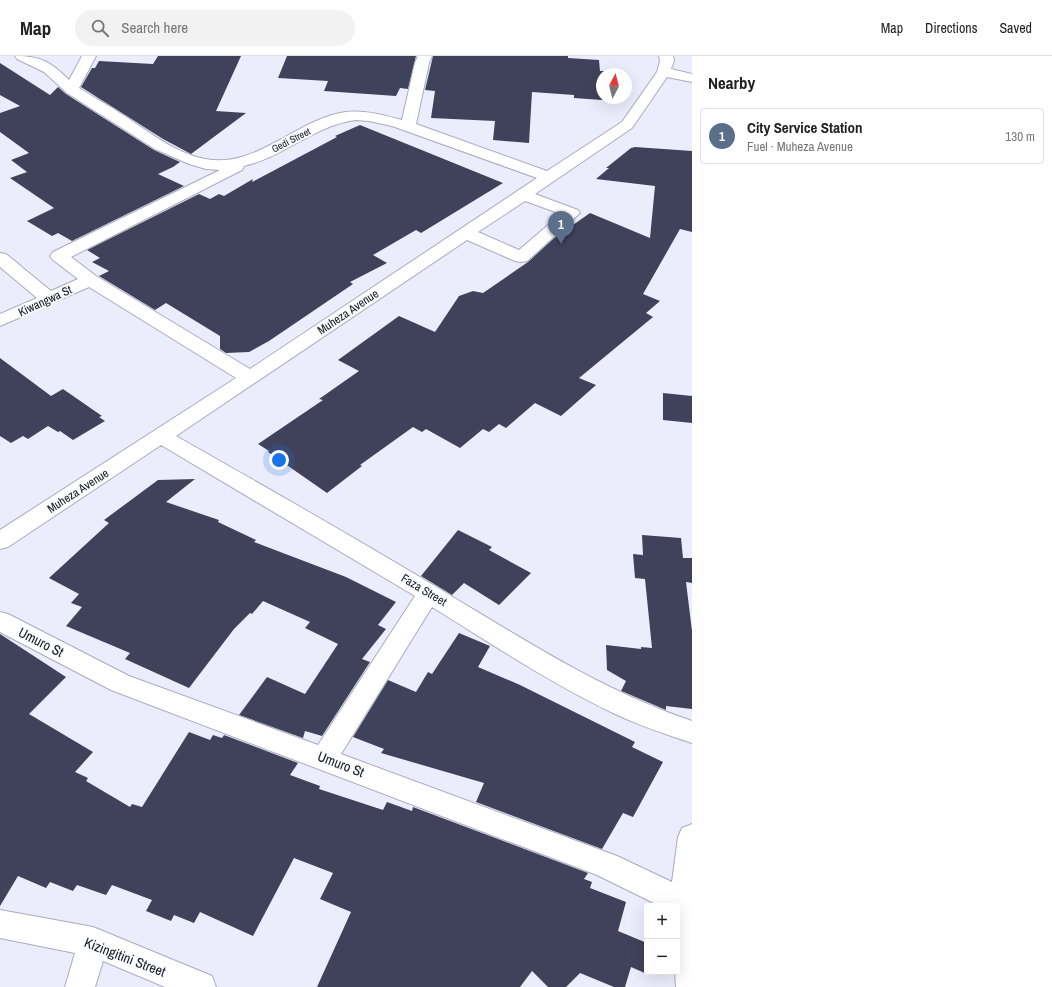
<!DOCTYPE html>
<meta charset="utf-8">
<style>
body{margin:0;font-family:"Archivo Narrow",sans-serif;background:#f2f2f2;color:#222}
.controls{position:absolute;right:12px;bottom:12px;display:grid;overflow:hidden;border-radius:4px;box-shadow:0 4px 16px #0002}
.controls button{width:36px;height:36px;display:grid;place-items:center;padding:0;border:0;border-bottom:1px solid #e0e0e0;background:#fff;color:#222;font:20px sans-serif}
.compass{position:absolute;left:596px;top:12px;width:36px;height:36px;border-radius:50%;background:#fff;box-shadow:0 4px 16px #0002;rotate:7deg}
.you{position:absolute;left:279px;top:404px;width:14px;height:14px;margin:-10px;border:3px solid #fff;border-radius:50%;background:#1a73e8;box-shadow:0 0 0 6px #1a73e833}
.badge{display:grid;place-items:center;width:26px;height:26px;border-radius:50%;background:#0f766e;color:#fff;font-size:13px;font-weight:700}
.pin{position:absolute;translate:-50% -33px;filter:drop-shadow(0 1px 2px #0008)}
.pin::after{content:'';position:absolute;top:21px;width:14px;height:12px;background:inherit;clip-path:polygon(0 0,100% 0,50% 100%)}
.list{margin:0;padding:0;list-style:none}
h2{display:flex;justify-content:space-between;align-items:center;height:52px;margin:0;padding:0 16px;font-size:17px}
h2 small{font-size:13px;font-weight:400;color:#767676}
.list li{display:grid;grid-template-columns:26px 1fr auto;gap:12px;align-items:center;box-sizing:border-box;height:56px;margin:0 8px 8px;padding:0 8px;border:1px solid #e0e0e0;border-radius:4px}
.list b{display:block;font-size:15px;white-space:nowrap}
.list p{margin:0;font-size:13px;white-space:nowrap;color:#767676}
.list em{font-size:13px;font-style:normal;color:#767676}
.icon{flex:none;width:22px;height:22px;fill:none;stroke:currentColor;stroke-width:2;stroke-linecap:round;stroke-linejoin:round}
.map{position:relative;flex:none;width:692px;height:931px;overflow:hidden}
header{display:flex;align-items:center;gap:24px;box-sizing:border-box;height:56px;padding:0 20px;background:#fff;border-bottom:1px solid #e0e0e0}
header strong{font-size:19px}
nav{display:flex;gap:22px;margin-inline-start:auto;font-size:14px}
.search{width:280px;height:36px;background:#f2f2f2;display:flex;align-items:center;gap:10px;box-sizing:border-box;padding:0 14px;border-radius:22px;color:#767676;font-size:15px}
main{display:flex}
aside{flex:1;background:#fff}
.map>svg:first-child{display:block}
.building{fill:#40425b}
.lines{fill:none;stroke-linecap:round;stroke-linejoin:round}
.minor-casing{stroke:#a9abbd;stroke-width:2}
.minor{fill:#fff;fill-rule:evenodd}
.labels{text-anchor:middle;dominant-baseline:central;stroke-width:4;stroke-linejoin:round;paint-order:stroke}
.far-street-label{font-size:10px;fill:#181920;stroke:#fafbff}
.street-label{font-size:12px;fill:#181920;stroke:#fafbff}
.near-street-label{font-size:14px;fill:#181920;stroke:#fafbff}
</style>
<header>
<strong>Map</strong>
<div class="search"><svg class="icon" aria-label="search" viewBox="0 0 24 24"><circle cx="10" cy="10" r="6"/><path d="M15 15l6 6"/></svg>Search here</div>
<nav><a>Map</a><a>Directions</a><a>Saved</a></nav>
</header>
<main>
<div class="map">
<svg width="692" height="931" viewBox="0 0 692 931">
<rect width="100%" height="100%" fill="#ebedfc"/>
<path class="building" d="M158,0H241L216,55L246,57L191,98L163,83L81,31L92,12H95L99,5L153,8Z
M287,0H416L408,33L400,32L396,40L324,35L328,25L278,22Z
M433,0H568V2L599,4L600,15H612L613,18H602V42H616V45L574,42V39L532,36L529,87L493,84L495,65L431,62L435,35L425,34Z
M0,7L50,39L58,31L66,38L154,94L180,106L173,111L158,118L184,130L72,185L58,177L52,180L27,165L54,152L10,122L27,116L11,104L29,97L0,76V57L20,50L0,39Z
M360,69L503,127L421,177L416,174L373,199L387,207L350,226L353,228L269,285L249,296L226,297L220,293V280L166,247L155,254L99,220L109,215L92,206L100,202L87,194L199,138L210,143L219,138L224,140L253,123L252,126L337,81L335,80Z
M635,91L692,95V176L680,173L643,238L660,245L646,257L653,261L579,322L596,329L561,360L535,347L506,372L499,368L489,376L483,373L460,392L426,373L422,376L413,371L360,409L362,410L327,437L268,396L269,395L258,388L323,344L319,343L359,315L338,304L399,260L435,276L459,240L473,235L483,237L528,206L553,183L590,157L650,182L655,130L596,123L609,112H606L631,92Z
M0,302L51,340L63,333L102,360L99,361L105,365L73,384L60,375L58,376L48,370L28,383L23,380L11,387L0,380Z
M663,337L692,340V367L663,364Z
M195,423L166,446L219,464L218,466L256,484L254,486L346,521L396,546L378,569L386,573L362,603L370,606L322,680L305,675L303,682L239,659L267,621L305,638L338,588L305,572L310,566L263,545L252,558L250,557L234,573L189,632L125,603L130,597L66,570L82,551L71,547L79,538L49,522L109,467L104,464L158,424Z
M458,474L492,491L489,494L531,517L499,549L464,527L452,539L421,520Z
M642,479L681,482L683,502H692V527L686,526L692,575V653L666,650V654L626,637L621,635L626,625L607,614L606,589L641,593V591L652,592L645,523L635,522L633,498L643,499Z
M459,577L490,590L478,611L520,629L635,686L632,691L663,706L633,761L623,757L602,793L476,746L484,727L381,697L384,693L353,681L388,624L416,636L428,616L432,618Z
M0,578L66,621L29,658L93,696L75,716L88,722L86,725L130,751L132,748L142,751L189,676L210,684L213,679L222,682L224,679L298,707L290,719L320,730L319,733L383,754L387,746L412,755L413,751L588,817L584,823L592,826L590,832L626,846L618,875L647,887V918L631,911L625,931H614L580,917L566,931H548L532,915L520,931H317L351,856L320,843L333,817L294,802L253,880L200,856L194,867L174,859L171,865L146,855L152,844L112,829L106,839L77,829L73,835L50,826L46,832L18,820L0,850Z"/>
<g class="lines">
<defs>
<path id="minor" d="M15,0C41,0 51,6 69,24L82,0H96L79,32C93,41 108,49 123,59C148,75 174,97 205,103C257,113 296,63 346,56C365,54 384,59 402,64L415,7L418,0H432L429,7L416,68L547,115L622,66L657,16L660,5L659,0H673L674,5L671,13L692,18V26L667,21L632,72L535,138L578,154L580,157L527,205L521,206L515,205L467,184L176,380C264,430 352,480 438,532C520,581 600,634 692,665V687C665,678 638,669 613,657C550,627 492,588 432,551L341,698L617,800L672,826L678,781L682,772L692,768V931H676L675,916H677V850H660L597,819L111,634L0,576V556L8,558L129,620L318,689L415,540L161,389L8,491L0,493V474L236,322L89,231L0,270V258L37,242L0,211V197L6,198L51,235L78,223L53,204L50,200L53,196L220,114L206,113L189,108L155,93L67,37L44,16L17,3ZM356,64L369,65L392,70L537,122L250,313L96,220L71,201L242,114L244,110C284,101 315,69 356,64ZM525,145L561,158L519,194L478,176Z
M0,854L93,871L212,920L216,931H165L103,905L95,931H65L75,897L0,882Z"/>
</defs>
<use href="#minor" class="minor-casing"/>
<use href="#minor" class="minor"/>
</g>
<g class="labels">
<g class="far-street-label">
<text transform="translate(291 84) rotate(-27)">Gedi Street</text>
</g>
<g class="street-label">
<text transform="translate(45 245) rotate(-25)">Kiwangwa St</text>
<text transform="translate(348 256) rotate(-34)">Muheza Avenue</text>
<text transform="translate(78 435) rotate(-33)">Muheza Avenue</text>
<text transform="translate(424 534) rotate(31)">Faza Street</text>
</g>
<g class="near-street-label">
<text transform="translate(41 586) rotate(27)">Umuro St</text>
<text transform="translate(341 708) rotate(21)">Umuro St</text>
<text transform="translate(125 901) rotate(21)">Kizingitini Street</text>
</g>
</g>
</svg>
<div class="controls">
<button>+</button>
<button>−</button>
</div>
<svg class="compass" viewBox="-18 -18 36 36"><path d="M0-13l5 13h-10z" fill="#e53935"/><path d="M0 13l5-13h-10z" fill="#767676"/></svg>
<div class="you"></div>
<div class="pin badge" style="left:561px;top:188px;background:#5c6f8a">1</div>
</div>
<aside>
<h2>Nearby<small></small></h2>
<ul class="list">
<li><span class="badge" style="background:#5c6f8a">1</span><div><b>City Service Station</b><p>Fuel · Muheza Avenue</p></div><em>130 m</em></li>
</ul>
</aside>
</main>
